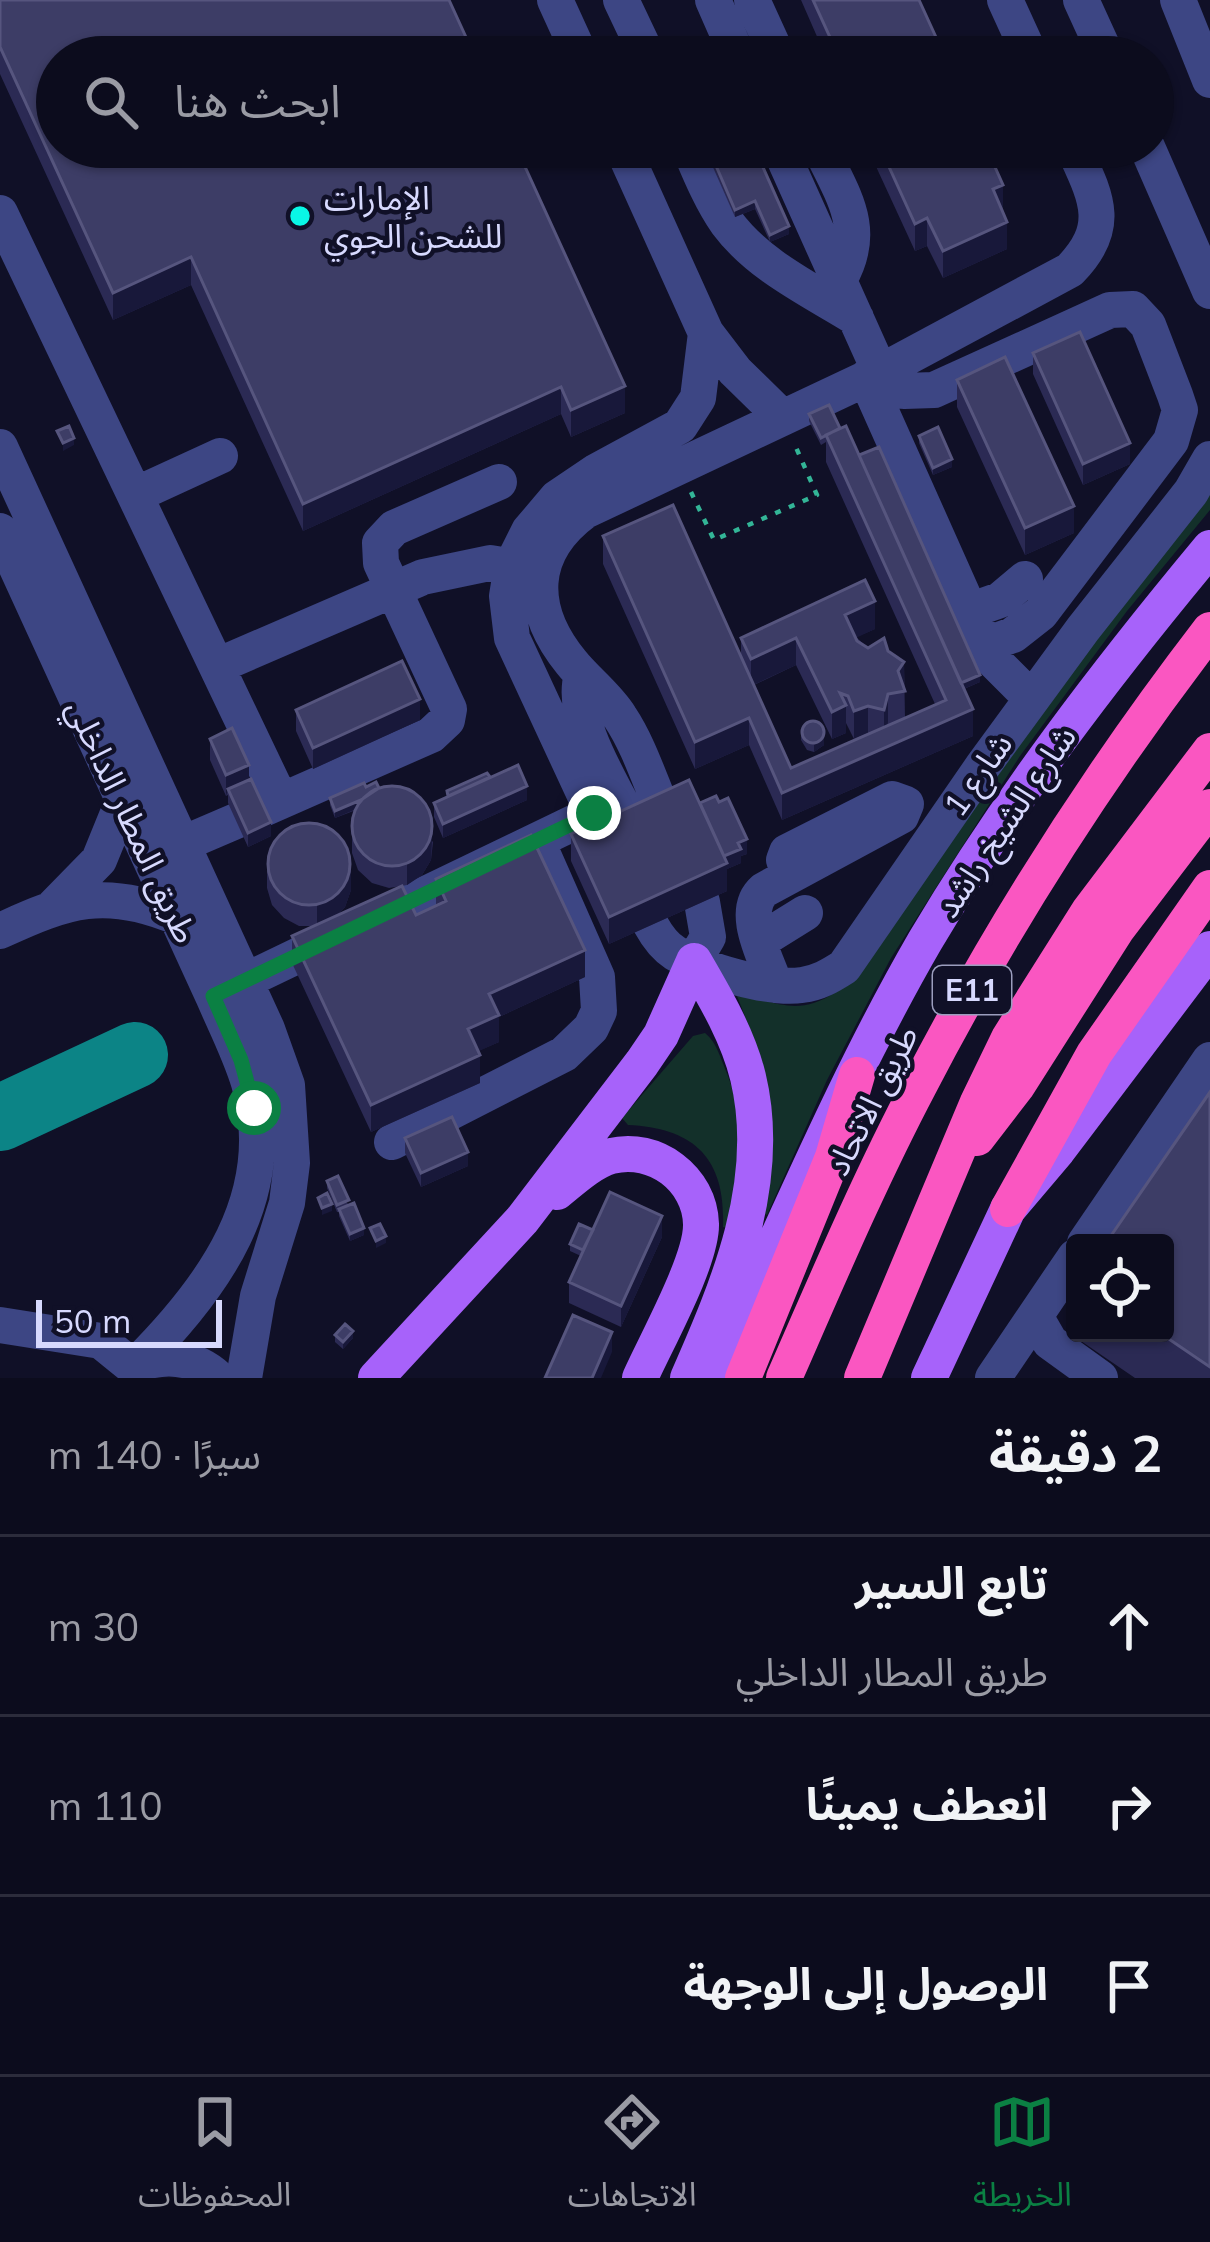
<!DOCTYPE html>
<html lang="ar">
<meta charset="utf-8">
<style>
body{margin:0;font-family:Mulish,"Noto Sans Arabic",sans-serif;background:#151526;color:#f1f3f6;direction:rtl}
.controls{position:absolute;right:36px;bottom:36px;display:grid;overflow:hidden;border-radius:12px;box-shadow:0 3px 9px #0004}
.controls button{width:108px;height:108px;display:grid;place-items:center;padding:0;border:0;border-bottom:3px solid #2c2c3b;background:#0c0c1d;color:#f1f3f6;font:60px sans-serif}
.scale{position:absolute;left:36px;bottom:30px;width:186px;box-sizing:border-box;padding-left:12px;border:6px solid #d7d9fe;border-top:0;font-size:33px;line-height:42px;white-space:nowrap;color:#d7d9fe;-webkit-text-stroke:9px #101027;paint-order:stroke}
.stop{position:absolute;width:36px;height:36px;margin:-27px;border:9px solid #0b8043;border-radius:50%;background:#fff}
.stop.end{background:#0b8043;border-color:#fff;box-shadow:0 3px 12px #0008}
.list{margin:0;padding:0;list-style:none}
h2{display:flex;justify-content:space-between;align-items:center;height:156px;margin:0;padding:0 48px;font-size:51px}
h2 small{font-size:39px;font-weight:400;color:#9a9ba4}
.list li{display:grid;grid-template-columns:78px 1fr auto;gap:36px;align-items:center;box-sizing:border-box;height:180px;padding:0 48px;border-top:3px solid #2c2c3b}
.list b{display:block;font-size:45px;white-space:nowrap}
.list p{margin:0;font-size:39px;white-space:nowrap;color:#9a9ba4}
.list em{font-size:39px;font-style:normal;color:#9a9ba4}
.icon{flex:none;width:66px;height:66px;fill:none;stroke:currentColor;stroke-width:2;stroke-linecap:round;stroke-linejoin:round}
.map{position:relative;flex:none;width:1210px;height:1378px;overflow:hidden;direction:ltr}
.search{position:absolute;background:#0c0c1d;box-shadow:0 3px 9px #0004;left:36px;right:36px;top:36px;height:132px;display:flex;align-items:center;gap:30px;box-sizing:border-box;padding:0 42px;border-radius:66px;color:#9a9ba4;font-size:45px}
.sheet{height:696px;background:#0c0c1d}
nav{display:flex;justify-content:space-around;align-items:center;box-sizing:border-box;height:168px;border-top:3px solid #2c2c3b;background:#0c0c1d;font-size:33px;color:#9a9ba4}
nav a{display:grid;justify-items:center;gap:6px}
nav .on{color:#0b8043}
.map>svg:first-child{display:block}
.green{fill:#13302a}
.lines{fill:none;stroke-linecap:round;stroke-linejoin:round}
.taxiway{stroke:#0c8486;stroke-width:66}
.path{stroke:#33b597;stroke-width:4.5;stroke-dasharray:6 9;stroke-linecap:butt}
.minor{stroke:#3d4684;stroke-width:36}
.major{stroke:#a762fa;stroke-width:36}
.highway{stroke:#fa56c1;stroke-width:36}
.wall{fill:#2b2a54;fill-rule:evenodd}
.shaded-wall{fill:#18183a}
.building{fill:#3d3d66;stroke:#56557e;stroke-width:3}
.route{stroke:#0b8043;stroke-width:15}
.poi-dot{fill:#09f7e6;stroke:#101027;stroke-width:4.5}
.labels{text-anchor:middle;dominant-baseline:central;stroke-width:9;stroke-linejoin:round;paint-order:stroke}
.shield{fill:#101027;stroke:#9b9dbe;stroke-width:3}
.shield-label{font-size:30px;font-weight:bold;fill:#d7d9fe}
.poi-label{font-size:33px;fill:#d7d9fe;stroke:#101027;text-anchor:start}
.street-label{font-size:33px;fill:#d7d9fe;stroke:#101027}
</style>
<div class="map">
<svg width="1210" height="1378" viewBox="0 0 1210 1378">
<rect width="100%" height="100%" fill="#101027"/>
<path class="green" d="M1210,480V510L1127,611L1020,756L891,958L827,1080L767,1215L763,1213L758,1049L737,996C778,1000 796,1019 837,991Z
M705,1033C716,1042 719,1054 724,1066C748,1121 739,1173 734,1230L723,1227C726,1158 694,1128 628,1125L622,1118L693,1036Z"/>
<g class="lines">
<path class="taxiway" d="M0,1118L135,1055"/>
<path class="path" d="M691,492L714,540L817,495L794,443"/>
<path class="minor" d="M555,0L581,57
M621,0L648,57
M713,0L738,57
M752,0L778,57
M1005,0L1031,57
M1081,0L1107,57
M1178,0L1210,80
M622,147L706,333L735,371L782,417
M689,147C700,173 711,200 727,223C759,266 811,290 856,318
M779,147L880,372L904,391L934,390L1110,310L1133,309L1148,325L1175,395L1180,410L1171,441L1041,613L1013,635L985,645
M820,147C842,195 869,228 839,280
M1147,147L1210,291
M0,213L281,801
M866,378L991,658L1031,698
M0,447L267,1029L287,1085L292,1163L287,1203L258,1296L244,1378
M135,495L220,456
M0,531L213,996C225,1024 240,1053 249,1083C281,1196 213,1288 137,1364
M969,611L1000,600L1025,579
M217,666L423,577L490,563L532,570
M582,675C568,720 617,791 636,832
M263,809L431,735L447,720L449,709L381,563L380,543L394,528L499,482
M666,818C651,785 640,747 620,717C607,696 586,681 571,662C528,609 528,553 585,511L880,372L1070,270C1113,226 1096,197 1073,147
M608,845L512,638L507,596L512,565L529,531L557,498L597,471L680,426L698,398L706,333
M159,854L236,821
M54,906L99,860L123,801
M651,925C657,936 664,946 675,953C703,970 769,990 802,985C818,983 830,976 844,967L982,767L1083,629L1191,492L1210,459
M0,931C67,900 105,887 177,917
M760,941L805,913
M694,961L708,937L702,902
M775,985C766,958 739,912 764,890L901,816L906,804L892,799L787,852L784,860L790,875
M222,992L594,813
M392,1142L564,1054L591,1028L599,1011L597,977L537,841
M1085,1243L1210,1060
M1035,1316L1050,1342L1100,1378
M0,1325L101,1341L133,1367
M136,1365C165,1354 194,1356 218,1378
M993,1378L1075,1257"/>
<path class="major" d="M557,1192C573,1179 591,1162 611,1156C655,1145 700,1179 701,1224C702,1260 656,1342 640,1378
M376,1378L522,1220L642,1063L661,1035L694,961
M688,1378C729,1285 773,1181 748,1077C738,1036 715,997 694,961
M713,1378C782,1232 844,1081 925,941C1008,801 1106,673 1210,548
M929,1378L1008,1209L1058,1150L1210,949"/>
<path class="highway" d="M977,1138L1017,1086L1117,929L1210,807
M1008,1209L1094,1054L1210,888
M743,1378L833,1157L857,1075
M784,1378C827,1280 869,1181 919,1086C1002,926 1100,773 1210,630
M862,1378L978,1102L1009,1038L1089,911L1210,751"/>
</g>
<path class="wall" d="M0,0L625,413L571,437L561,414L303,531L191,285L113,320L0,74Z
M801,0H919L945,57H826Z
M704,147H754L789,234L770,242L755,209L735,217Z
M867,147H986L1003,212L1007,249L943,278L927,246L915,251Z
M1033,353L1130,464L1083,485L1033,374Z
M957,380L1074,533L1025,555L957,407Z
M809,414L840,429L859,455L980,682L964,689L973,736L782,820L749,745L695,769L603,564V536L741,656V638L875,629L856,637L868,648L888,651L904,662L905,718L935,704L826,462V442L821,445L809,421ZM796,665L832,739L846,733V723L854,739L869,734L791,768L754,685Z
M919,436L952,467L933,475L919,443Z
M296,710L420,720L313,769L296,731Z
M801,733L824,745L814,752L807,750L801,740Z
M210,739L249,780L271,836L248,847L228,803V795L226,796L210,760Z
M490,777L527,800L443,838L434,817V803L447,797V791Z
M366,787L379,788L433,842L431,860L422,875L407,885L402,886L416,915L436,906V879L585,977L499,1017V1042L478,1051L480,1083L371,1132L292,963V936L314,926H299L284,918L272,905L267,888V867L351,890L345,907L336,916L401,886L389,888L372,883L358,870L352,853V832L356,810L335,818L330,805V798Z
M700,803L747,854L741,856V863L727,869V891L609,944L571,861V834Z
M1210,1092V1378H1135L1081,1341V1333H1165Z
M405,1138L468,1166L421,1187L405,1153Z
M327,1181L349,1205L364,1235L350,1241L339,1216V1212H337L327,1188Z
M593,1230L662,1237L621,1327L569,1303V1282L581,1256L570,1251V1244Z
M335,1335L353,1338L343,1349L335,1342Z"/>
<path class="shaded-wall" d="M1003,185V212L993,189Z
M755,201V209L735,217V210Z
M927,218V246L915,251V224Z
M1007,222V249L943,278V251Z
M789,226V234L770,242V235Z
M191,257V285L113,320V293Z
M625,386V413L571,437V410Z
M561,387V414L303,531V504Z
M74,438V445L63,451V443Z
M1130,443V464L1083,485V464Z
M952,459V467L933,475V468Z
M1074,506V533L1025,555V528Z
M875,601V629L845,643V615Z
M796,638V665L751,686V659Z
M904,662V689L898,671Z
M980,675V682L961,690V683Z
M888,694V722L884,738V710Z
M420,699V720L313,769V748Z
M846,705V733L832,739V712Z
M868,706V733L854,739V711Z
M973,709V736L782,820V793Z
M749,718V745L695,769V742Z
M824,738V745L814,752V745Z
M249,765V786L228,789L226,796V775Z
M527,786V800L443,838V824Z
M380,792V799L335,818V811Z
M433,821L431,860L422,875L407,885V864Z
M271,822V836L248,847V833Z
M747,839V854L741,856V863L727,869V891L609,944V917L719,859L738,843Z
M351,869V890L345,907L333,919L317,926V905Z
M585,950V977L499,1017V1042L468,1056V1029L489,994Z
M480,1055V1083L371,1132V1105Z
M468,1152V1166L421,1187V1173Z
M332,1204V1211L322,1215V1208Z
M662,1216V1237L621,1327V1306Z
M364,1228V1235L350,1241V1234Z
M386,1236V1243L376,1248V1241Z
M353,1331V1338L343,1349V1342Z
M612,1332V1352L601,1378H592Z"/>
<path class="building" d="M0,0H449L475,57H57V147H516L625,386L571,410L561,387L303,504L191,257L113,293L0,47Z
M813,0H919L945,57H839Z
M706,39L714,57H668V56Z
M708,147H754L789,226L770,235L755,201L735,210Z
M880,147H986L1003,185L993,189L1007,222L943,251L927,218L915,224Z
M1080,332L1130,443L1083,464L1033,353Z
M1005,357L1074,506L1025,528L957,380Z
M829,405L840,428L821,438L809,414Z
M69,426L74,438L63,443L57,431Z
M846,426L973,709L782,793L749,718L695,742L603,536L673,505L791,768L946,700L826,435Z
M938,427L952,459L933,468L919,436Z
M879,447L980,675L961,683L859,455Z
M865,580L875,601L845,615L857,641L868,648L884,638L888,651L904,662L898,671L905,691L888,694L884,710L868,706L854,711L848,696L840,693L846,705L832,712L796,638L751,659L741,638Z
M402,661L420,699L313,748L296,710Z
M802 732a11 11 0 1 1 22 0a11 11 0 1 1-22 0Z
M232,728L249,765L226,775L210,739Z
M518,765L527,786L443,824L434,803Z
M487,773L490,777L448,796L447,791Z
M251,779L271,822L248,833L228,789Z
M689,780L727,863L609,917L571,834Z
M376,782L379,788L361,800L335,811L330,798L364,783L366,787Z
M352 826a40 40 0 1 1 80 0a40 40 0 1 1-80 0Z
M716,796L719,802L728,798L747,839L738,843L741,849L724,856L700,803Z
M268 864a41 41 0 1 1 82 0a41 41 0 1 1-82 0Z
M531,835L585,950L489,994L499,1015L468,1029L480,1055L371,1105L292,936L402,886L416,915L446,901L436,879Z
M1210,1092V1367L1160,1333H1165V1243H1106Z
M452,1117L468,1152L421,1173L405,1138Z
M338,1176L349,1200L337,1205L327,1181Z
M610,1192L662,1216L621,1306L569,1282Z
M327,1193L332,1204L322,1208L318,1198Z
M354,1203L364,1228L350,1234L339,1209Z
M380,1224L386,1236L376,1241L370,1228Z
M579,1224L593,1230L583,1250L570,1244Z
M573,1315L612,1332L592,1378H545Z
M345,1324L353,1331L343,1342L335,1335Z"/>
<g class="lines">
<path class="route" d="M254,1108L241,1060L213,996L594,813"/>
</g>
<circle class="poi-dot" cx="300" cy="216" r="12"/>
<g class="labels">
<rect class="shield" x="933" y="966" width="78" height="48" rx="9"/>
<g class="shield-label">
<text x="972" y="990">E11</text>
</g>
<g class="poi-label">
<text x="324" y="197">الإمارات<tspan x="324" dy="38">للشحن الجوي</tspan></text>
</g>
<g class="street-label">
<text transform="translate(977 774) rotate(-55)">شارع 1</text>
<text transform="translate(133 821) rotate(65)">طريق المطار الداخلي</text>
<text transform="translate(1005 821) rotate(-56)">شارع الشيخ راشد</text>
<text transform="translate(871 1100) rotate(-63)">طريق الاتحاد</text>
</g>
</g>
</svg>
<div class="controls">
<button><svg class="icon" aria-label="locate" viewBox="0 0 24 24"><circle cx="12" cy="12" r="6"/><path d="M12 2v4M12 18v4M2 12h4M18 12h4"/></svg></button>
</div>
<div class="scale">50 m</div>
<div class="stop" style="left:254px;top:1108px"></div>
<div class="stop end" style="left:594px;top:813px"></div>
<div class="search"><svg class="icon" aria-label="search" viewBox="0 0 24 24"><circle cx="10" cy="10" r="6"/><path d="M15 15l6 6"/></svg>ابحث هنا</div>
</div>
<section class="sheet">
<h2>2 دقيقة<small>سيرًا · 140 m</small></h2>
<ul class="list">
<li><svg class="icon" aria-label="ahead" viewBox="0 0 24 24"><path d="M12 20V5M6 11l6-6 6 6"/></svg><div><b>تابع السير</b><p>طريق المطار الداخلي</p></div><em>30 m</em></li>
<li><svg class="icon" aria-label="right" viewBox="0 0 24 24"><path d="M7 20v-9h11M14 6l5 5-5 5"/></svg><div><b>انعطف يمينًا</b></div><em>110 m</em></li>
<li><svg class="icon" aria-label="arrive" viewBox="0 0 24 24"><path d="M6 21V4h12l-3 4 3 4H6"/></svg><div><b>الوصول إلى الوجهة</b></div></li>
</ul>
</section>
<nav>
<a class="on"><svg class="icon" aria-label="map" viewBox="0 0 24 24"><path d="M3 6l6-2 6 2 6-2v14l-6 2-6-2-6 2zM9 4v14M15 6v14"/></svg>الخريطة</a>
<a><svg class="icon" aria-label="directions" viewBox="0 0 24 24"><path d="M12 3l9 9-9 9-9-9zM9 14v-3h6M13 9l2 2-2 2"/></svg>الاتجاهات</a>
<a><svg class="icon" aria-label="saved" viewBox="0 0 24 24"><path d="M7 4h10v16l-5-4-5 4z"/></svg>المحفوظات</a>
</nav>
